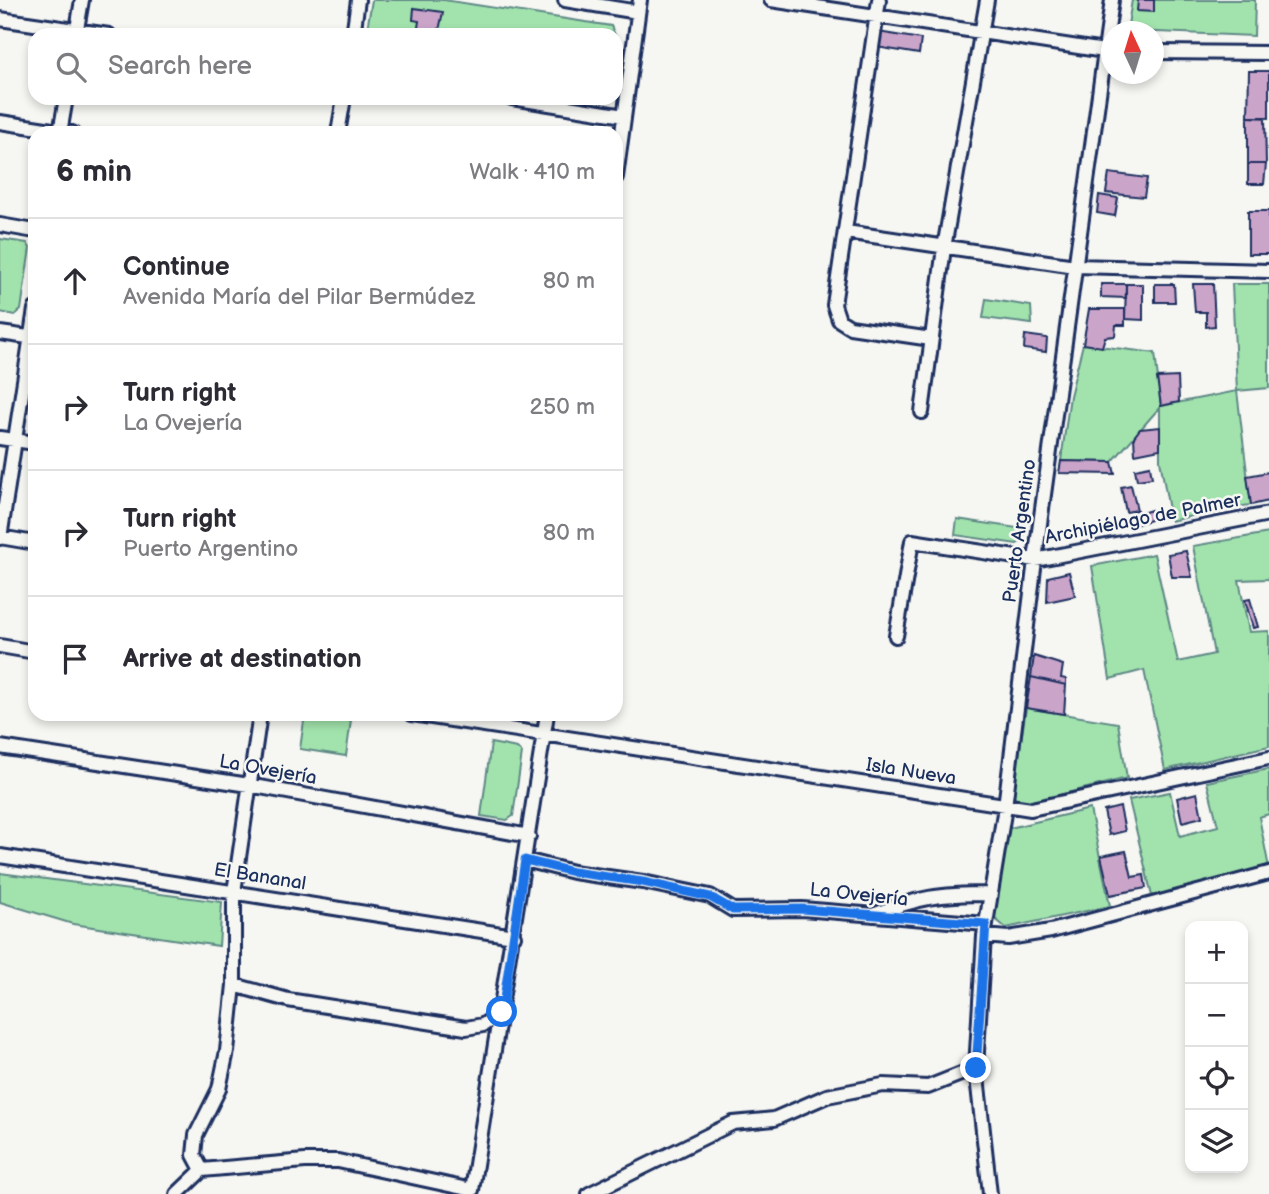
<!DOCTYPE html>
<meta charset="utf-8">
<style>
body{margin:0;font-family:"Balsamiq Sans",sans-serif;background:#f2f2f3;color:#2b2b33}
.controls{position:absolute;right:21px;bottom:21px;display:grid;overflow:hidden;border-radius:14px;box-shadow:0 4px 10px #0003}
.controls button{width:63px;height:63px;display:grid;place-items:center;padding:0;border:0;border-bottom:2px solid #e1e1e2;background:#fff;color:#2b2b33;font:35px sans-serif}
.compass{position:absolute;left:1101px;top:21px;width:63px;height:63px;border-radius:50%;background:#fff;box-shadow:0 4px 10px #0003;rotate:356deg}
.stop{position:absolute;width:21px;height:21px;margin:-16px;border:5px solid #1a73e8;border-radius:50%;background:#fff}
.stop.end{background:#1a73e8;border-color:#fff;box-shadow:0 2px 7px #0008}
.list{margin:0;padding:0;list-style:none}
h2{display:flex;justify-content:space-between;align-items:center;height:91px;margin:0;padding:0 28px;font-size:30px}
h2 small{font-size:23px;font-weight:400;color:#7c7c81}
.list li{display:grid;grid-template-columns:46px 1fr auto;gap:21px;align-items:center;box-sizing:border-box;height:126px;padding:0 28px;border-top:2px solid #e1e1e2}
.list b{display:block;font-size:26px;white-space:nowrap}
.list p{margin:0;font-size:23px;white-space:nowrap;color:#7c7c81}
.list em{font-size:23px;font-style:normal;color:#7c7c81}
.icon{flex:none;width:38px;height:38px;fill:none;stroke:currentColor;stroke-width:2;stroke-linecap:round;stroke-linejoin:round}
.map{position:relative;flex:none;width:1269px;height:1194px;overflow:hidden}
.search{position:absolute;background:#fff;box-shadow:0 4px 10px #0003;left:28px;top:28px;width:595px;height:77px;display:flex;align-items:center;gap:18px;box-sizing:border-box;padding:0 24px;border-radius:21px;color:#7c7c81;font-size:26px}
.panel{position:absolute;background:#fff;box-shadow:0 4px 10px #0003;left:28px;top:126px;width:595px;height:595px;border-radius:21px}
.map>svg:first-child{display:block}
.green{fill:#a2e3ad;stroke:#5e8986;stroke-width:2}
.building{fill:#cba4ca;stroke:#1b2f5e;stroke-width:2}
.lines{fill:none;stroke-linecap:round;stroke-linejoin:round}
.minor-casing{stroke:#1b2f5e;stroke-width:18}
.minor{stroke:#f6f6f2;stroke-width:12}
.route{stroke:#1a73e8;stroke-width:9}
.labels{text-anchor:middle;dominant-baseline:central;stroke-width:5;stroke-linejoin:round;paint-order:stroke}
.street-label{font-size:19px;fill:#1b2f5e;stroke:#f6f6f2}
</style>
<div class="map">
<svg width="1269" height="1194" viewBox="0 0 1269 1194">
<rect width="100%" height="100%" fill="#f6f6f2"/>
<filter id="ink" filterUnits="userSpaceOnUse"><feTurbulence type="fractalNoise" baseFrequency=".0143" numOctaves="2"/><feDisplacementMap in="SourceGraphic" scale="14" xChannelSelector="R" yChannelSelector="G"/><feConvolveMatrix kernelMatrix="1 2 1 2 8 2 1 2 1" color-interpolation-filters="sRGB"/></filter>
<g filter="url(#ink)">
<path class="green" d="M372,0H444L611,26L615,35H366Z
M1132,0H1255L1254,36L1133,31L1128,25Z
M0,239L27,243L30,248L21,310L15,315L0,312Z
M1232,284H1269V388L1237,391L1251,505L1220,509L1171,521L1160,460V407L1112,462L1061,461L1070,396L1083,344L1155,353L1161,406L1237,391Z
M986,299L1031,306L1032,324L983,318Z
M957,519L1024,529L1023,539L1017,544L955,535Z
M1269,533V579L1239,580L1249,632L1269,631V746L1165,770L1144,670L1110,679L1092,566L1154,554L1178,662L1214,654L1193,546Z
M1026,708L1118,723L1127,778L1023,804L1013,796Z
M305,714L351,720L346,756L300,749Z
M491,743L517,748L522,753L513,816L507,820L481,816Z
M1269,769V814L1259,817L1269,868L1152,896L1129,800L1170,792L1180,836L1218,826L1207,782Z
M1090,809L1110,906L1006,928L993,917L1004,835L1010,828Z
M0,873L222,902L219,946L73,924L0,902Z"/>
<path class="building" d="M1138,0H1154V12L1137,11Z
M414,8L443,12L438,35L417,34L419,21L413,20Z
M878,32L921,39L919,54L876,47Z
M1249,71H1269V118L1248,117Z
M1248,117H1265L1266,164H1248Z
M1248,164H1266L1264,184H1248Z
M1109,173L1147,178L1144,197L1106,193Z
M1099,195L1118,198L1115,216L1097,213Z
M1248,211H1269V254H1248Z
M1101,284H1126V298L1101,297Z
M1126,284H1143V320L1125,319Z
M1155,284H1174L1175,302H1155Z
M1193,284H1213L1215,326L1206,327V312H1195Z
M1089,309H1125V325H1116L1115,336L1105,337L1102,347L1083,344Z
M1025,335L1047,338L1046,352L1024,349Z
M1178,377L1179,402L1161,406L1157,378Z
M1160,427V449L1135,454L1134,437L1140,429Z
M1061,461L1112,462L1115,474L1059,473Z
M1150,466L1152,478L1137,480L1135,469Z
M1269,472V501L1251,505L1247,476Z
M1131,485L1137,510L1126,512L1121,487Z
M1151,510L1153,519L1138,524L1135,515Z
M1186,551L1192,577H1172L1168,554Z
M1069,572L1075,596L1047,602L1048,577Z
M1250,599L1258,627L1253,628L1245,600Z
M1034,656L1063,665L1061,678L1066,679V685L1031,677Z
M1031,677L1066,685L1064,714L1026,708Z
M1197,793L1202,817L1182,822L1177,798Z
M1120,807L1125,831L1109,835L1104,811Z
M1126,851L1132,877L1144,875L1146,888L1110,895L1101,856Z"/>
<g class="lines">
<defs>
<path id="minor" d="M565,0L638,12
M771,0L1111,52
M879,0L834,305L839,320L850,327L931,339
M0,19L109,35
M76,35L82,0
M353,35L358,0
M1154,52L1269,53
M512,98L624,116
M0,122L72,133
M60,133L66,98
M338,133L344,98
M616,177L640,0
M0,225L35,231
M846,232L1075,266L1269,271
M0,333L35,338
M922,412L944,248L987,0
M0,438L35,443
M0,537L35,543
M0,538L35,309
M896,636L912,541L1035,560L1269,514
M0,646L35,652
M412,714L1031,809L1269,758
M0,747L249,785L529,836
M0,856L514,936
M525,860L573,872L643,882L710,896L733,910L802,909L986,924
M873,915C918,897 941,894 988,894
M984,936L1008,938L1051,931L1269,873
M234,985L288,1000L466,1028L483,1025L502,1012
M202,1170L305,1161H338L472,1190L547,714
M177,1194L202,1170L194,1155L196,1135L219,1089L227,1051L234,985V892L260,714
M589,1194L733,1123L774,1119L827,1096L883,1085L928,1087L976,1068
M990,1194L976,1068L984,936L1005,807L1035,560L1112,0"/>
</defs>
<use href="#minor" class="minor-casing"/>
<use href="#minor" class="minor"/>
</g>
</g>
<g class="lines" filter="url(#ink)">
<path class="route" d="M502,1012L525,860L573,872L643,882L710,897L733,910L802,909L986,924L976,1068"/>
</g>
<g class="labels">
<g class="street-label">
<text transform="translate(1143 519) rotate(-11)">Archipiélago de Palmer</text>
<text transform="translate(1020 531) rotate(-82)">Puerto Argentino</text>
<text transform="translate(268 770) rotate(10)">La Ovejería</text>
<text transform="translate(911 772) rotate(9)">Isla Nueva</text>
<text transform="translate(260 877) rotate(9)">El Bananal</text>
<text transform="translate(859 895) rotate(6)">La Ovejería</text>
</g>
</g>
</svg>
<div class="controls">
<button>+</button>
<button>−</button>
<button><svg class="icon" aria-label="locate" viewBox="0 0 24 24"><circle cx="12" cy="12" r="6"/><path d="M12 2v4M12 18v4M2 12h4M18 12h4"/></svg></button>
<button><svg class="icon" aria-label="layers" viewBox="0 0 24 24"><path d="M12 4l9 5-9 5-9-5zM3 14l9 5 9-5"/></svg></button>
</div>
<svg class="compass" viewBox="-18 -18 36 36"><path d="M0-13l5 13h-10z" fill="#e53935"/><path d="M0 13l5-13h-10z" fill="#7c7c81"/></svg>
<div class="stop" style="left:502px;top:1012px"></div>
<div class="stop end" style="left:976px;top:1068px"></div>
<div class="search"><svg class="icon" aria-label="search" viewBox="0 0 24 24"><circle cx="10" cy="10" r="6"/><path d="M15 15l6 6"/></svg>Search here</div>
<section class="panel">
<h2>6 min<small>Walk · 410 m</small></h2>
<ul class="list">
<li><svg class="icon" aria-label="ahead" viewBox="0 0 24 24"><path d="M12 20V5M6 11l6-6 6 6"/></svg><div><b>Continue</b><p>Avenida María del Pilar Bermúdez</p></div><em>80 m</em></li>
<li><svg class="icon" aria-label="right" viewBox="0 0 24 24"><path d="M7 20v-9h11M14 6l5 5-5 5"/></svg><div><b>Turn right</b><p>La Ovejería</p></div><em>250 m</em></li>
<li><svg class="icon" aria-label="right" viewBox="0 0 24 24"><path d="M7 20v-9h11M14 6l5 5-5 5"/></svg><div><b>Turn right</b><p>Puerto Argentino</p></div><em>80 m</em></li>
<li><svg class="icon" aria-label="arrive" viewBox="0 0 24 24"><path d="M6 21V4h12l-3 4 3 4H6"/></svg><div><b>Arrive at destination</b></div></li>
</ul>
</section>
</div>
